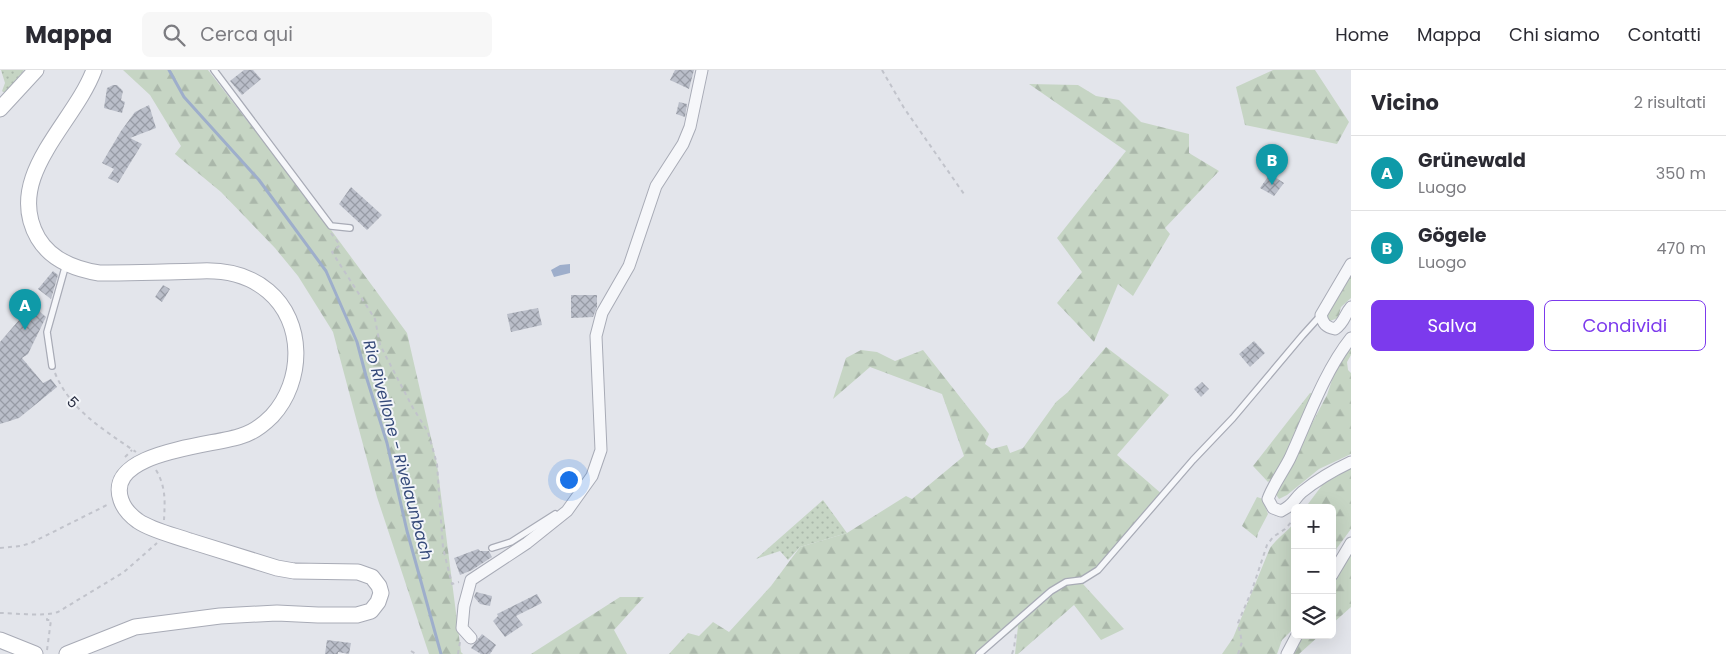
<!DOCTYPE html>
<html lang="it">
<meta charset="utf-8">
<style>
body{margin:0;font-family:Poppins,sans-serif;background:#f7f7f7;color:#2b2b33}
.controls{position:absolute;right:15px;bottom:15px;display:grid;overflow:hidden;border-radius:8px;box-shadow:0 5px 20px #0002}
.controls button{width:45px;height:45px;display:grid;place-items:center;padding:0;border:0;border-bottom:1px solid #e1e1e2;background:#fff;color:#2b2b33;font:25px sans-serif}
.you{position:absolute;left:568px;top:409px;width:18px;height:18px;margin:-12px;border:4px solid #fff;border-radius:50%;background:#1a73e8;box-shadow:0 0 0 8px #1a73e833}
.badge{display:grid;place-items:center;width:32px;height:32px;border-radius:50%;background:#7c3aed;color:#fff;font-size:16px;font-weight:700}
.pin{position:absolute;translate:-50% -41px;filter:drop-shadow(0 1px 2px #0008)}
.pin::after{content:'';position:absolute;top:26px;width:18px;height:15px;background:inherit;clip-path:polygon(0 0,100% 0,50% 100%)}
.list{margin:0;padding:0;list-style:none}
h2{display:flex;justify-content:space-between;align-items:center;height:65px;margin:0;padding:0 20px;font-size:21px}
h2 small{font-size:16px;font-weight:400;color:#7c7c81}
.list li{display:grid;grid-template-columns:32px 1fr auto;gap:15px;align-items:center;box-sizing:border-box;height:75px;padding:0 20px;border-top:1px solid #e1e1e2}
.list b{display:block;font-size:19px;white-space:nowrap}
.list p{margin:0;font-size:16px;white-space:nowrap;color:#7c7c81}
.list em{font-size:16px;font-style:normal;color:#7c7c81}
.actions{display:flex;gap:10px;padding:15px 20px}
.actions a{flex:1;padding:11px 0;border:1px solid #7c3aed;border-radius:8px;text-align:center;font-size:18px;color:#7c3aed}
.actions .main{background:#7c3aed;color:#fff}
.icon{flex:none;width:28px;height:28px;fill:none;stroke:currentColor;stroke-width:2;stroke-linecap:round;stroke-linejoin:round}
.map{position:relative;flex:none;width:1351px;height:584px;overflow:hidden}
header{display:flex;align-items:center;gap:30px;box-sizing:border-box;height:70px;padding:0 25px;background:#fff;border-bottom:1px solid #e1e1e2}
header strong{font-size:24px}
nav{display:flex;gap:28px;margin-inline-start:auto;font-size:18px}
.search{width:350px;height:45px;background:#f7f7f7;display:flex;align-items:center;gap:12px;box-sizing:border-box;padding:0 18px;border-radius:8px;color:#7c7c81;font-size:19px}
main{display:flex}
aside{flex:1;background:#fff}
.map>svg:first-child{display:block}
.grass{fill:url(#grass-dots)}
.forest{fill:url(#forest-firs)}
.water{fill:#9eaecb}
.lines{fill:none;stroke-linecap:round;stroke-linejoin:round}
.stream{stroke:#9eaecb;stroke-width:3}
.building{fill:url(#building-cross-hatch)}
.service-casing{stroke:#a8abb6;stroke-width:8}
.minor-casing{stroke:#a8abb6;stroke-width:13}
.secondary-casing{stroke:#a8abb6;stroke-width:17}
.path{stroke:#c1c3cb;stroke-width:2;stroke-dasharray:4 4;stroke-linecap:butt}
.service{stroke:#f6f7fa;stroke-width:5.5}
.minor{stroke:#f6f7fa;stroke-width:11}
.secondary{stroke:#fff;stroke-width:15}
.labels{text-anchor:middle;dominant-baseline:central;stroke-width:4;stroke-linejoin:round;paint-order:stroke}
.street-label{font-size:15px;fill:#2b3044;stroke:#f3f5f9}
.water-label{font-size:16px;font-style:italic;fill:#344979;stroke:#f3f5f9}
</style>
<header>
<strong>Mappa</strong>
<div class="search"><svg class="icon" aria-label="search" viewBox="0 0 24 24"><circle cx="10" cy="10" r="6"/><path d="M15 15l6 6"/></svg>Cerca qui</div>
<nav><a>Home</a><a>Mappa</a><a>Chi siamo</a><a>Contatti</a></nav>
</header>
<main>
<div class="map">
<svg width="1351" height="584" viewBox="0 0 1351 584">
<defs>
<pattern id="grass-dots" width="8" height="8" patternUnits="userSpaceOnUse" patternTransform="scale(1.25)"><rect width="8" height="8" fill="#c6d5c4"/><path d="M2 2h.1M6 6h.1" fill="none" stroke="#aab7aa" stroke-width="1.8" stroke-linecap="round"/></pattern>
<pattern id="forest-firs" width="22" height="20" patternUnits="userSpaceOnUse" patternTransform="scale(1.25)"><rect width="22" height="20" fill="#c6d5c4"/><path d="M5 1l3.5 6h-7zM16 11l3.5 6h-7z" fill="#aab7aa"/></pattern>
<pattern id="building-cross-hatch" width="8" height="8" patternUnits="userSpaceOnUse" patternTransform="scale(1.25)"><rect width="8" height="8" fill="#babec9"/><path d="M0 0l8 8M0 8l8-8" fill="none" stroke="#979ba5"/></pattern>
</defs>
<rect width="100%" height="100%" fill="#e3e5eb"/>
<path class="grass" d="M1,0H24L5,23L2,21L5,13Z
M823,430L847,463L800,477L788,490L780,481L756,489Z"/>
<path class="forest" d="M123,0H208L323,149L407,263L437,394L461,582L463,584H429L377,427L333,262L298,206L275,178L221,122L175,84L181,76L150,25Z
M1273,0H1315L1349,52L1337,74L1245,55L1236,17Z
M1029,14L1078,15L1096,26L1119,30L1141,52L1189,64V83L1219,101L1165,158L1170,164L1133,226L1118,214L1094,272L1057,233L1082,202L1057,168L1126,81Z
M1351,202V228L1341,237L1338,248L1330,251L1327,247L1328,240Z
M1351,274V285L1347,292L1348,300L1351,303V384L1319,399L1287,425L1279,429L1275,423L1327,325L1335,301Z
M1106,277L1169,325L1117,385L1163,425L1083,514L1124,559L1101,570L1074,535L1018,584H1015L1018,556L983,584H669L688,563L699,566L713,552L729,562L771,516L800,477L847,463L906,426L912,429L964,386L942,324L870,297L833,329L846,288L861,280L877,282L895,291L923,280L989,364L985,374L992,379L1007,375L1010,383L1023,378L1056,332L1068,322Z
M1310,323L1315,324L1276,405L1268,412L1253,396Z
M1351,398V459L1337,478L1332,490V438H1305L1323,414Z
M1257,427L1263,429L1268,444L1258,463L1257,468L1242,456Z
M1295,452V557L1282,570L1277,584H1222L1233,568L1270,478C1277,468 1287,462 1295,452Z
M1351,482V537L1332,554V513Z
M620,527H644L614,560L627,584H531Z
M1301,565H1320L1299,584H1291Z"/>
<path class="water" d="M570,194V203L554,207L551,200L560,195Z"/>
<g class="lines">
<path class="stream" d="M169,0L184,27L259,110L326,201L357,272L366,306L387,373L407,461L441,584"/>
</g>
<path class="building" d="M244,0H253L261,9L242,25L230,11Z
M675,0H694L689,19L670,10Z
M113,15H117L123,21L121,30L125,32L122,43L104,38L107,18Z
M679,32L687,34L685,47L676,44Z
M149,35L156,58L130,68L142,74L118,113L108,108L114,99L102,93L121,61L135,42Z
M1270,104L1284,113L1274,126L1260,118Z
M351,117L382,145L367,160L339,134Z
M53,201L58,205L51,229L38,219Z
M163,215L170,219L162,232L155,227Z
M571,225H597V237L593,247L571,248Z
M32,235L46,247L28,284L22,288L43,313L51,309L57,317L19,348L0,354V272Z
M538,238L542,255L511,262L507,244Z
M1254,271L1265,283L1250,297L1239,284Z
M1202,312L1209,319L1201,327L1194,319Z
M478,479L480,481H489L492,487L472,500L460,505L454,488Z
M476,522L492,526L490,536L480,534L474,527Z
M537,524L542,533L516,546L523,555L505,567L493,551L498,546L497,544Z
M482,564L496,575L490,584H481L471,578Z
M327,570L351,573L349,584L338,582V584H325Z"/>
<g class="lines">
<defs>
<path id="service" d="M214,0L331,156L350,158
M52,296L47,262L66,194
M492,478L511,472L555,444
M979,584L1051,521L1066,512L1082,510L1098,500L1193,390L1233,348L1302,266L1321,245"/>
<path id="minor" d="M1351,194L1321,245C1323,254 1326,257 1335,259C1345,252 1344,245 1351,237
M1351,268C1324,302 1308,349 1290,388C1283,402 1273,415 1268,429L1273,438L1281,441C1294,435 1293,430 1302,422C1317,410 1334,400 1351,392
M1332,505L1351,473
M471,568L462,558L464,536L471,510L527,473L567,441L592,406L601,380L596,266L602,243L629,196L656,116L683,74L690,57L702,0
M1287,584L1297,565"/>
<path id="secondary" d="M0,39L36,0
M0,570L35,584
M67,584L135,557L220,546L277,543L318,545H357L371,541L378,532L381,523L379,516L372,507L358,502L294,501L277,498C248,489 219,480 190,471C173,465 153,461 138,451C131,446 124,439 121,430C104,381 213,376 241,366C252,363 264,354 272,346C304,311 305,252 268,221C249,205 225,200 201,201C167,202 133,203 99,203C74,199 51,190 38,168C3,107 74,54 94,0"/>
</defs>
<use href="#service" class="service-casing"/>
<use href="#minor" class="minor-casing"/>
<use href="#secondary" class="secondary-casing"/>
<path class="path" d="M882,0L904,38L964,124
M331,163L340,175L332,182L375,249L380,275L413,338L428,362L437,394L443,478L452,514L459,512
M55,303C70,340 104,360 136,382
M125,387L132,380
M156,400C166,417 165,431 164,450
M0,478L21,476L31,473L109,434
M0,543C17,543 43,547 58,542L124,502L157,473
M47,580L51,550H47V545
M411,581L416,584
M458,584L460,572
M1012,584L1014,578L1016,563
M1238,584L1242,572L1238,553L1252,520L1267,475L1273,467L1285,459L1295,448"/>
<use href="#service" class="service"/>
<use href="#minor" class="minor"/>
<use href="#secondary" class="secondary"/>
</g>
<g class="labels">
<g class="street-label">
<text transform="translate(73 332) rotate(48)">5</text>
</g>
<g class="water-label">
<text transform="translate(398 380) rotate(75)">Rio Rivellone - Rivelaunbach</text>
</g>
</g>
</svg>
<div class="controls">
<button>+</button>
<button>−</button>
<button><svg class="icon" aria-label="layers" viewBox="0 0 24 24"><path d="M12 4l9 5-9 5-9-5zM3 14l9 5 9-5"/></svg></button>
</div>
<div class="you"></div>
<div class="pin badge" style="left:25px;top:260px;background:#0f9aa8">A</div>
<div class="pin badge" style="left:1272px;top:115px;background:#0f9aa8">B</div>
</div>
<aside>
<h2>Vicino<small>2 risultati</small></h2>
<ul class="list">
<li><span class="badge" style="background:#0f9aa8">A</span><div><b>Grünewald</b><p>Luogo</p></div><em>350 m</em></li>
<li><span class="badge" style="background:#0f9aa8">B</span><div><b>Gögele</b><p>Luogo</p></div><em>470 m</em></li>
</ul>
<div class="actions"><a class="main">Salva</a><a>Condividi</a></div>
</aside>
</main>
